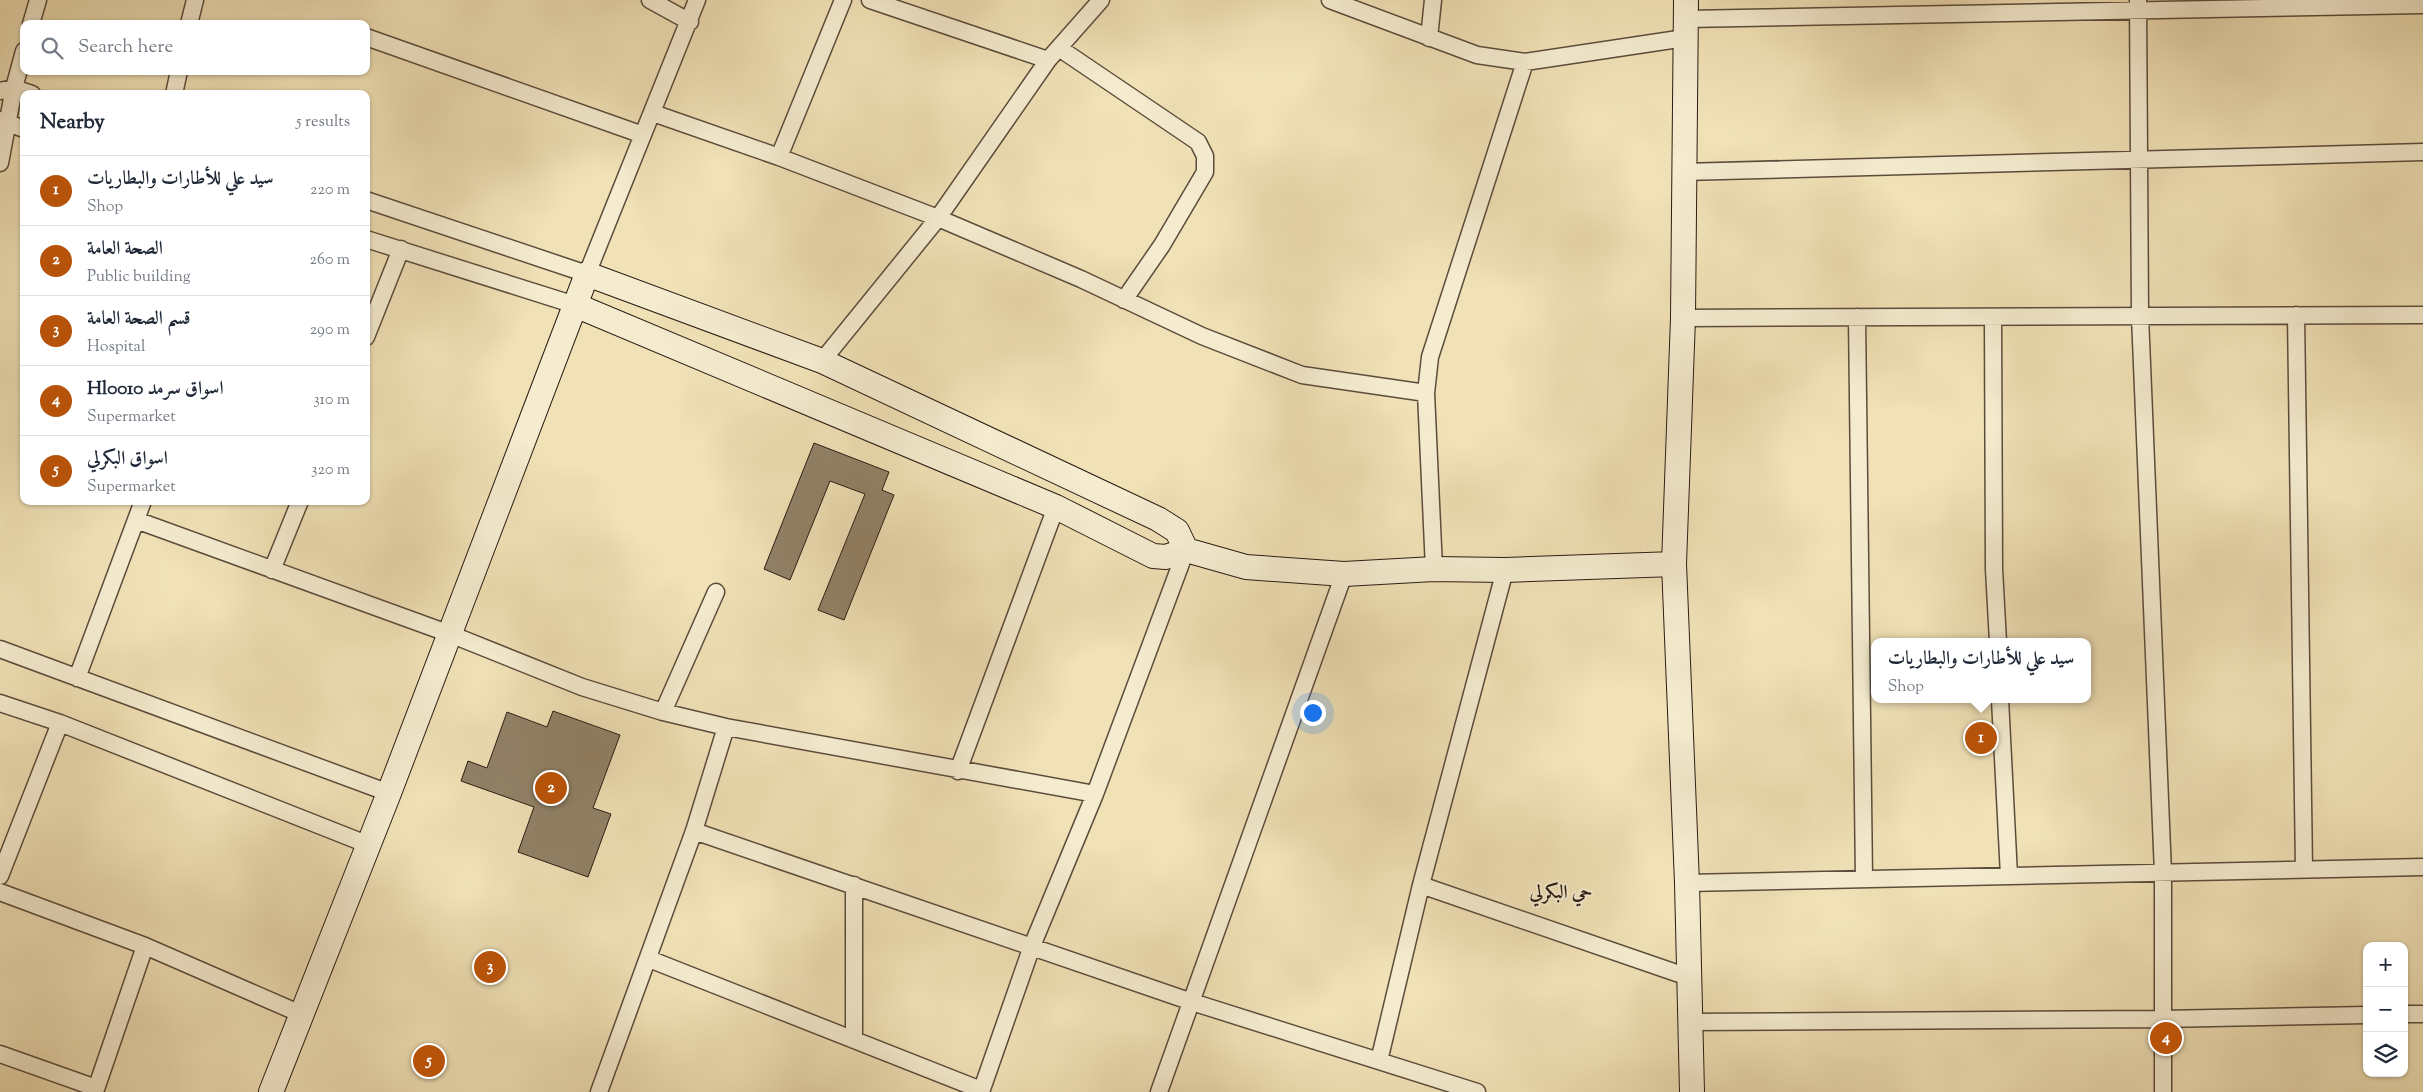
<!DOCTYPE html>
<meta charset="utf-8">
<style>
body{margin:0;font-family:"Sorts Mill Goudy",Amiri,serif;background:#f2f2f3;color:#1f2937}
.controls{position:absolute;right:15px;bottom:15px;display:grid;overflow:hidden;border-radius:10px;box-shadow:0 1px 4px #0004}
.controls button{width:45px;height:45px;display:grid;place-items:center;padding:0;border:0;border-bottom:1px solid #e0e1e3;background:#fff;color:#1f2937;font:25px sans-serif}
.you{position:absolute;left:1312px;top:712px;width:18px;height:18px;margin:-12px;border:4px solid #fff;border-radius:50%;background:#1a73e8;box-shadow:0 0 0 8px #1a73e833}
.badge{display:grid;place-items:center;width:32px;height:32px;border-radius:50%;background:#b45309;color:#fff;font-size:16px;font-weight:700}
.pin{position:absolute;translate:-50% -50%;border:2px solid #fff;box-shadow:0 1px 5px #0006}
.popup{position:absolute;left:1871px;top:638px;width:220px;height:65px;box-sizing:border-box;display:grid;place-content:center;border-radius:10px;background:#fff;filter:drop-shadow(0 1px 4px #0005);font-size:16px;white-space:nowrap;color:#747a83}
.popup b{font-size:19px;color:#1f2937}
.popup::after{content:'';position:absolute;left:50%;top:100%;margin-left:-10px;border:10px solid transparent;border-top-color:#fff}
.list{margin:0;padding:0;list-style:none}
h2{display:flex;justify-content:space-between;align-items:center;height:65px;margin:0;padding:0 20px;font-size:21px}
h2 small{font-size:16px;font-weight:400;color:#747a83}
.list li{display:grid;grid-template-columns:32px 1fr auto;gap:15px;align-items:center;box-sizing:border-box;height:70px;padding:0 20px;border-top:1px solid #e0e1e3}
.list b{display:block;font-size:19px;white-space:nowrap}
.list p{margin:0;font-size:16px;white-space:nowrap;color:#747a83}
.list em{font-size:16px;font-style:normal;color:#747a83}
.icon{flex:none;width:28px;height:28px;fill:none;stroke:currentColor;stroke-width:2;stroke-linecap:round;stroke-linejoin:round}
.map{position:relative;flex:none;width:2423px;height:1092px;overflow:hidden}
.search{position:absolute;background:#fff;box-shadow:0 1px 4px #0004;left:20px;top:20px;width:350px;height:55px;display:flex;align-items:center;gap:12px;box-sizing:border-box;padding:0 18px;border-radius:10px;color:#747a83;font-size:19px}
.panel{position:absolute;background:#fff;box-shadow:0 1px 4px #0004;left:20px;top:90px;width:350px;height:415px;border-radius:10px}
.map>svg:first-child{display:block}
.building{fill:#918268;stroke:#2a1b13}
.lines{fill:none;stroke-linecap:round;stroke-linejoin:round}
.street-casing{stroke:#5c4c3c;stroke-width:19}
.secondary-casing{stroke:#2a1b13;stroke-width:26}
.street{stroke:#f5ecd0;stroke-width:16}
.secondary{stroke:#f5ecd0;stroke-width:24}
.labels{text-anchor:middle;dominant-baseline:central;stroke-width:4;stroke-linejoin:round;paint-order:stroke}
.neighbourhood-label{font-size:19px;font-weight:bold;fill:#2a1b13;stroke:#f5ecd0}
</style>
<div class="map">
<svg width="2423" height="1092" viewBox="0 0 2423 1092">
<rect width="100%" height="100%" fill="#f0e1b6"/>
<filter id="stains"><feTurbulence type="fractalNoise" baseFrequency=".004" numOctaves="4"/><feColorMatrix values="0 0 0 0 .2 0 0 0 0 .09 0 0 0 0 .02 0 0 0 .5 -.17"/></filter>
<radialGradient id="worn" r=".72"><stop offset=".6" stop-color="#630" stop-opacity="0"/><stop offset="1" stop-color="#630" stop-opacity=".3"/></radialGradient>
<path class="building" d="M814,443L889,472L882,490L894,495L844,620L818,610L865,494L830,481L790,580L764,569Z
M553,711L620,735L593,808L611,814L588,877L518,852L534,807L461,781L468,761L487,768L507,712L547,727Z"/>
<g class="lines">
<defs>
<path id="street" d="M650,0L690,22
M870,0L1048,60
M1330,0L1477,55L1525,62L1685,38
M2138,0L2140,316L2163,873V1092
M1686,19L2423,5
M31,24L38,0
M189,24L195,0
M366,37L643,135
M1429,38L1433,0
M1059,48L1198,142L1205,156V172L1162,245L1124,300
M0,91L14,88L32,94
M174,94L179,71
M653,113L779,157L938,218L1081,279L1202,336L1302,375L1426,393
M0,120L24,129
M779,157L843,0
M0,163L14,88L24,51
M1683,172L2423,152
M366,200L587,274L697,0
M366,239L575,305
M2296,315L2304,869
M1857,317L1864,879
M1993,317L1994,569L1998,642
M1683,318L2423,315
M366,337L401,249
M822,361L938,218L1048,60L1101,0
M136,520L450,634L582,687L663,712L726,727L1095,794
M1434,569L1426,393L1430,357L1525,62
M272,570L300,501
M0,649L389,793
M77,678L143,501
M2000,699L2009,876
M0,703L60,723L369,845
M663,712L716,592
M958,771L1056,507
M694,831L1192,1002L1477,1092
M0,876L60,723
M1687,883L2423,867
M1421,885L1688,977
M0,892L145,946L301,1014
M649,959L981,1090
M2404,1014H2423
M1689,1022L2162,1019L2367,1015
M854,1040V885
M0,1054L96,1088
M1379,1061L1421,885L1505,570
M95,1092L145,946
M599,1092L694,831L726,727
M981,1092L1032,946L1095,794L1186,550
M1159,1092L1344,574"/>
<path id="secondary" d="M1686,0L1683,318L1674,564L1687,883L1692,1092
M575,305L1056,507L1153,556L1166,557L1186,550L1246,567L1344,574L1434,569L1505,570L1674,564
M271,1092L389,793L587,274L822,361L1158,519L1177,531L1186,550"/>
</defs>
<use href="#street" class="street-casing"/>
<use href="#secondary" class="secondary-casing"/>
<use href="#street" class="street"/>
<use href="#secondary" class="secondary"/>
</g>
<g class="labels">
<g class="neighbourhood-label">
<text x="1561" y="893">حي البكرلي</text>
</g>
</g>
<rect width="100%" height="100%" filter="url(#stains)"/>
<rect width="100%" height="100%" fill="url(#worn)"/>
</svg>
<div class="controls">
<button>+</button>
<button>−</button>
<button><svg class="icon" aria-label="layers" viewBox="0 0 24 24"><path d="M12 4l9 5-9 5-9-5zM3 14l9 5 9-5"/></svg></button>
</div>
<div class="you"></div>
<div class="pin badge" style="left:1981px;top:738px">1</div>
<div class="popup"><b>سيد علي للأطارات والبطاريات</b>Shop</div>
<div class="pin badge" style="left:551px;top:788px">2</div>
<div class="pin badge" style="left:490px;top:967px">3</div>
<div class="pin badge" style="left:2166px;top:1038px">4</div>
<div class="pin badge" style="left:429px;top:1061px">5</div>
<div class="search"><svg class="icon" aria-label="search" viewBox="0 0 24 24"><circle cx="10" cy="10" r="6"/><path d="M15 15l6 6"/></svg>Search here</div>
<section class="panel">
<h2>Nearby<small>5 results</small></h2>
<ul class="list">
<li><span class="badge">1</span><div><b>سيد علي للأطارات والبطاريات</b><p>Shop</p></div><em>220 m</em></li>
<li><span class="badge">2</span><div><b>الصحة العامة</b><p>Public building</p></div><em>260 m</em></li>
<li><span class="badge">3</span><div><b>قسم الصحة العامة</b><p>Hospital</p></div><em>290 m</em></li>
<li><span class="badge">4</span><div><b>Hl0010 اسواق سرمد</b><p>Supermarket</p></div><em>310 m</em></li>
<li><span class="badge">5</span><div><b>اسواق البكرلي</b><p>Supermarket</p></div><em>320 m</em></li>
</ul>
</section>
</div>
